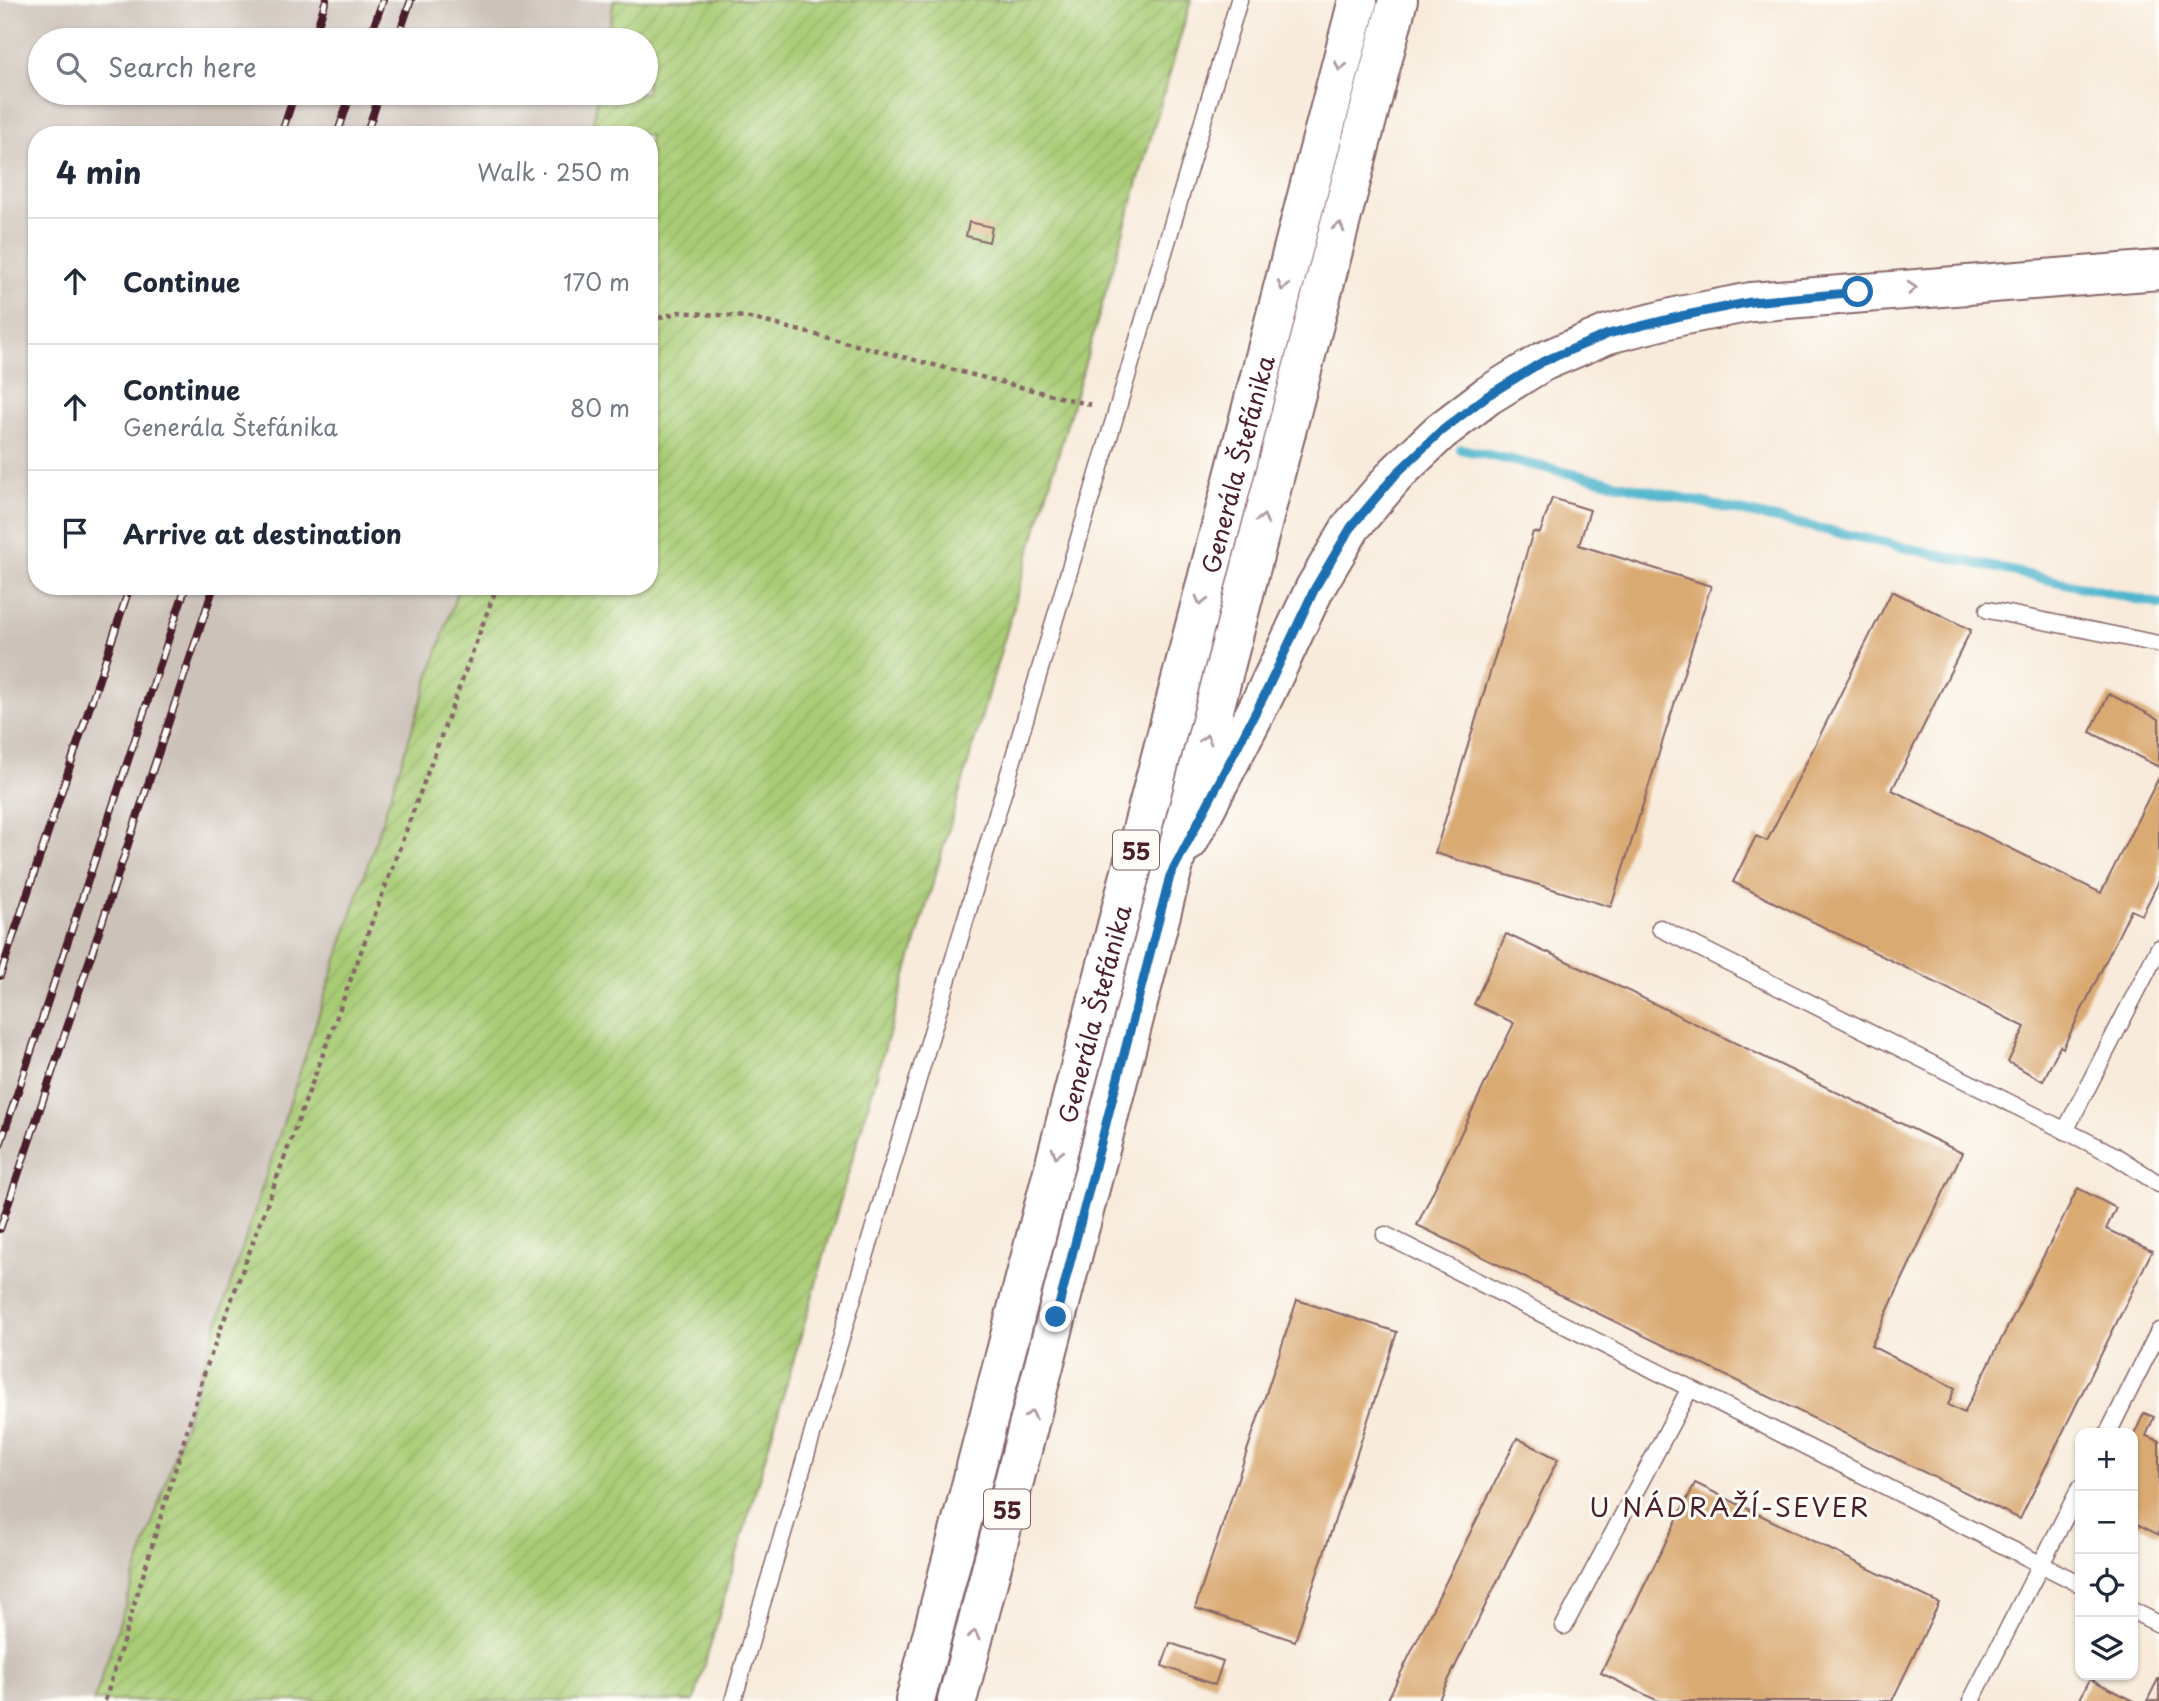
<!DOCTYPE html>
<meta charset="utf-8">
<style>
body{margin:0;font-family:"Playpen Sans",sans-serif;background:#f6f6f7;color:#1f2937}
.controls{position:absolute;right:21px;bottom:21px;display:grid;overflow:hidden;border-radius:14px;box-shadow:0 2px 5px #0004}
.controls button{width:63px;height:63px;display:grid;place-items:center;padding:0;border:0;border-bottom:2px solid #e0e1e3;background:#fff;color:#1f2937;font:35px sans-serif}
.stop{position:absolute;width:21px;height:21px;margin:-16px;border:5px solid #1f6fb2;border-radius:50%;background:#fff}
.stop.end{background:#1f6fb2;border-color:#fff;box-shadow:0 2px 7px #0008}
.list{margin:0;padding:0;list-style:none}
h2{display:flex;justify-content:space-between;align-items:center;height:91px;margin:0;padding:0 28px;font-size:30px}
h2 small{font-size:23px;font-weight:400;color:#747a83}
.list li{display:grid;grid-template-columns:46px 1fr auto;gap:21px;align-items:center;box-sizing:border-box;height:126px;padding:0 28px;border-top:2px solid #e0e1e3}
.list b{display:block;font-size:26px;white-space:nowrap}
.list p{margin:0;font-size:23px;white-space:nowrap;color:#747a83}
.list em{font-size:23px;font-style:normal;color:#747a83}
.icon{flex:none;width:38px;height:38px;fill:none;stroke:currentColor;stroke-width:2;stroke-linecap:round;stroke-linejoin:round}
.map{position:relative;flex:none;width:2159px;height:1701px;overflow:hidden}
.search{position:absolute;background:#fff;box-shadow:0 2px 5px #0004;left:28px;top:28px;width:630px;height:77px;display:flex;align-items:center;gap:18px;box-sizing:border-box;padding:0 24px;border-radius:38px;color:#747a83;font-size:26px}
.panel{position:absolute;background:#fff;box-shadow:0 2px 5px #0004;left:28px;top:126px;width:630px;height:469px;border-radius:28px}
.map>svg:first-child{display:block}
.industrial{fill:#ccc2b9}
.garden{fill:url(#garden-furrows);stroke:#797650;stroke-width:2}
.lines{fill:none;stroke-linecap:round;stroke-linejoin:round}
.stream{stroke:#50b6ce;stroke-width:10}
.building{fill:#daaa73}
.lane-casing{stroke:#876669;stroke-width:19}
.secondary-casing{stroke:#876669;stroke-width:42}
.primary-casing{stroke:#876669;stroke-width:42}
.path{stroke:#876669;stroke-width:4.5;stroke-dasharray:5 5;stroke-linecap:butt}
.lane{stroke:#fff;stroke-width:16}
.secondary{stroke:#fff;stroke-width:38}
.primary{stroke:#fff;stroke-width:38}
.rail-casing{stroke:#4a1f2b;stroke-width:8}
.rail{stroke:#fdfcf7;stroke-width:5;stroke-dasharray:16;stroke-linecap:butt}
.oneway{stroke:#ae9aa0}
.route{stroke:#1f6fb2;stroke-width:9}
.labels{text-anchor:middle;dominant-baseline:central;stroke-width:6;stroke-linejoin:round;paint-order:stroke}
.shield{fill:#fdfcf7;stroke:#806168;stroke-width:2}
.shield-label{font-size:23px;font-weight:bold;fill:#4a1f2b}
.street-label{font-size:24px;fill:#4a1f2b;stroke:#fdfcf7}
.neighbourhood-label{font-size:26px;letter-spacing:2px;fill:#4a1f2b;stroke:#fdfcf7}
</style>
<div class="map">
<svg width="2159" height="1701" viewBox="0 0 2159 1701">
<defs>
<pattern id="garden-furrows" width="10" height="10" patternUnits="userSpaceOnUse" patternTransform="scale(1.75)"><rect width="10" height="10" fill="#a8cc75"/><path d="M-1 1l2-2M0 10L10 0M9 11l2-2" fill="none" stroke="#92af65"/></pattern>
</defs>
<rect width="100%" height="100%" fill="#fdfcf7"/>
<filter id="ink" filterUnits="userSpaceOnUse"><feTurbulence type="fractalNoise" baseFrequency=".0143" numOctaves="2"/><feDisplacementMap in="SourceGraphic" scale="14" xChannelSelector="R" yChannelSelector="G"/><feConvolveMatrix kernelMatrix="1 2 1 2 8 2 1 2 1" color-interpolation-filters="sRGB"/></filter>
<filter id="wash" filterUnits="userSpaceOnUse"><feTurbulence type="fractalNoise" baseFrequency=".00686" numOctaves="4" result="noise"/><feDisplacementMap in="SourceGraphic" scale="28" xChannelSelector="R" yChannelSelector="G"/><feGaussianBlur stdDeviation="1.57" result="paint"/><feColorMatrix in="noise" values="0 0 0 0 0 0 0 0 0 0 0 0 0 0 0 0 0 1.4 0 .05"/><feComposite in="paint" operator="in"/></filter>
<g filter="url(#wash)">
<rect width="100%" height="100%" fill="#f8ebdb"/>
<path class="industrial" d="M0,0H614L607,40H40V93H598L591,135H37V586H459L94,1701H0Z"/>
<path class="garden" d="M614,0H1191L694,1701H94L459,586H649V135H591L598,93H646V40H607Z"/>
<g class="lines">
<path class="stream" d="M1461,449L2159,604"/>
</g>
<g id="blocks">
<path class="building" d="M969,222L992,227L989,242L966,236Z
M1552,498L1590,510L1579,545L1711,586L1611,907L1435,853L1533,532L1540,533Z
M1892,591L1971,630L1892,790L2101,893L2159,777V881L2142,915L2131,910L2063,1048L2060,1046L2043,1081L2008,1062L2025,1027L1733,882L1756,836L1767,841Z
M2109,694L2159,719V767L2090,732Z
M1506,934L1547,953L1548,952L1962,1153L1871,1346L1955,1388L1948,1405L1964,1413L2078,1188L2116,1208L2106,1229L2152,1251L2020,1519L1417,1225L1514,1023L1474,1004Z
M1297,1300L1397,1332L1295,1641L1195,1608Z
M2144,1413L2154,1417L2146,1436L2159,1441V1535L2133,1522V1437Z
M1517,1438L1558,1459L1438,1701H1387Z
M1695,1483L1939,1603L1892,1701H1658L1601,1673Z
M1170,1643L1223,1661L1215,1685L1162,1666Z
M2159,1677V1701H2147Z
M2090,1679L2134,1701H2079Z"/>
</g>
</g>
<g filter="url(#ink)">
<use href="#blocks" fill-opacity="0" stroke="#876669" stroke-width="2"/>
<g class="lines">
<defs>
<path id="lane" d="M1988,610L2159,644
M1660,928L2114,1155L2159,1184
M2065,1131L2159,948
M1385,1235L2080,1584
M2108,1433L2159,1331
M2133,1611L2159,1624
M1564,1626L1690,1388
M733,1701L1239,0
M1971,1701L2080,1488"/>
<path id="secondary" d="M1188,842L1265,694L1315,588L1351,527L1397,473L1440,432L1487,396L1542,362L1608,334L1680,316L1751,302L2159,270"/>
<g id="primary">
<path id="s1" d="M915,1701L1358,0"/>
<path d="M957,1701L1398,0"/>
</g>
</defs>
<use href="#lane" class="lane-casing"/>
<use href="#secondary" class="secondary-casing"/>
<use href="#primary" class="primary-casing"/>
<path class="path" d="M649,321L679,312L746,317L1091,405
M105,1701L205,1371L497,586"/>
<use href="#lane" class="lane"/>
<use href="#secondary" class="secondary"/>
<use href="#primary" class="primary"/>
<defs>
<path id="rail" d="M313,40L326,0
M369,40L383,0
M397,40L411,0
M281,135L295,93
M337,135L351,93
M366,135L380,93
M0,976L130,586
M0,1145L186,586
M0,1229L214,586"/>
</defs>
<use href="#rail" class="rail-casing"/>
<use href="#rail" class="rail"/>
</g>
<defs><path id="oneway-chevron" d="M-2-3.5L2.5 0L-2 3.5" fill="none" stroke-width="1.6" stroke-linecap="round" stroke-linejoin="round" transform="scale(1.75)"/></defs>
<g class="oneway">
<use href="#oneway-chevron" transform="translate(1340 66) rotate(105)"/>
<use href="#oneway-chevron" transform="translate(1339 227) rotate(-75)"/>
<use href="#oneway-chevron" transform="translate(1283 286) rotate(105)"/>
<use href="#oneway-chevron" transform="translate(1912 288) rotate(-4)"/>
<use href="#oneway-chevron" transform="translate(1263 519) rotate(-75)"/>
<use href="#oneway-chevron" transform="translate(1201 601) rotate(105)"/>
<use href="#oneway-chevron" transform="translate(1206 739) rotate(-75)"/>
<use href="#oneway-chevron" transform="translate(1057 1153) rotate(105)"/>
<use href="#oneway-chevron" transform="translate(1031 1415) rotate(-76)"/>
<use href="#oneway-chevron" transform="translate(974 1635) rotate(-76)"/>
</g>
</g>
<g class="lines" filter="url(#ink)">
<path class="route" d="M1056,1317L1170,876L1265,694L1315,588L1351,527L1397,473L1440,432L1487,396L1542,362L1608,334L1681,316L1751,302L1858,292"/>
</g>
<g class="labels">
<g class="shield">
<rect x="1113" y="830.5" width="46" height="39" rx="5"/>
<rect x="984" y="1489.5" width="46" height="39" rx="5"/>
</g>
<g class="shield-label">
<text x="1136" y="850">55</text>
<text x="1007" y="1509">55</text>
</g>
<g class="street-label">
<text stroke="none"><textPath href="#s1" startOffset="1278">Generála Štefánika</textPath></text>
<text stroke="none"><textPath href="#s1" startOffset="710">Generála Štefánika</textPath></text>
</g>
<g class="neighbourhood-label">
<text x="1730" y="1506">U NÁDRAŽÍ-SEVER</text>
</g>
</g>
</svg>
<div class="controls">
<button>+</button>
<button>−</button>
<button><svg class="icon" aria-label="locate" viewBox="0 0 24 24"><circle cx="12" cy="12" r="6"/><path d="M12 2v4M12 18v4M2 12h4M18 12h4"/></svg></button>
<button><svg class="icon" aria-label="layers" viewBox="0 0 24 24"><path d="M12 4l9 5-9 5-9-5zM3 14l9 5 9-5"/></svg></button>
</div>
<div class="stop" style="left:1858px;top:292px"></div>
<div class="stop end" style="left:1056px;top:1317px"></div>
<div class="search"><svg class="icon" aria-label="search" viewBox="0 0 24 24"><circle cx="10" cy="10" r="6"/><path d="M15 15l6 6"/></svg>Search here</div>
<section class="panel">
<h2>4 min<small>Walk · 250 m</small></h2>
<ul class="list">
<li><svg class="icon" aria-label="ahead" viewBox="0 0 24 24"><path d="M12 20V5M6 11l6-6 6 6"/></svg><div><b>Continue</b></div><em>170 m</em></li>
<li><svg class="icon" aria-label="ahead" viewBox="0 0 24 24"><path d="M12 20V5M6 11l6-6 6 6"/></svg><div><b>Continue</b><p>Generála Štefánika</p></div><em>80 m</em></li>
<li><svg class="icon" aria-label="arrive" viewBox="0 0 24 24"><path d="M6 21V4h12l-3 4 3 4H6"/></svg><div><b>Arrive at destination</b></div></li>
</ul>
</section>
</div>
